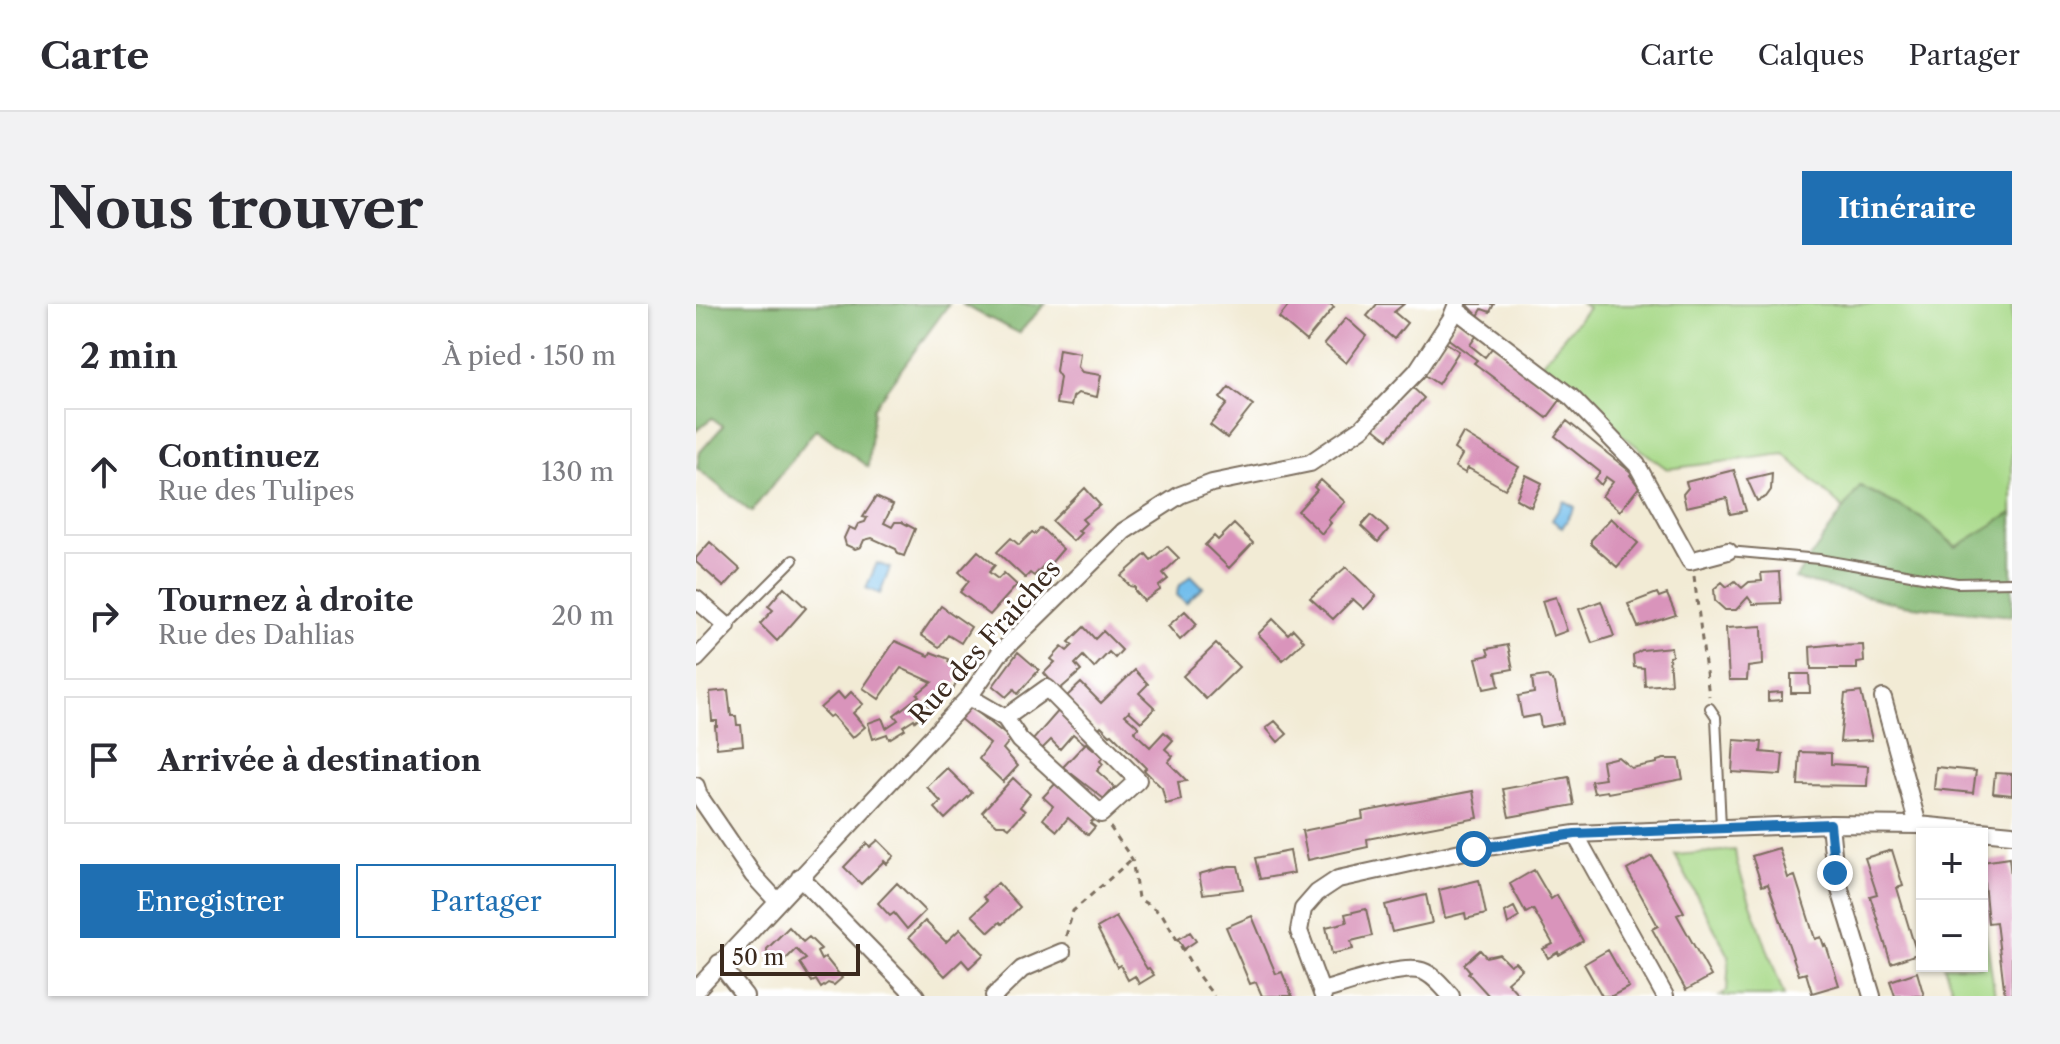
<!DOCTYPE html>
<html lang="fr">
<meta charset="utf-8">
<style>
body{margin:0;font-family:"Libre Caslon Text",serif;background:#f2f2f3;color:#2b2b33}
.controls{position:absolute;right:24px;bottom:24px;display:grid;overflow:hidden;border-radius:0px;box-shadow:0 2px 6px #0004}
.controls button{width:72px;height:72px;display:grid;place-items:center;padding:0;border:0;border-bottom:2px solid #e1e1e2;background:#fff;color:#2b2b33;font:40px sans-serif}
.scale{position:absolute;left:24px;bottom:20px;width:140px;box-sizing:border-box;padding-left:8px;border:4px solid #3b2a1e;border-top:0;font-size:22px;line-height:28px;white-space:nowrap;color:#3b2a1e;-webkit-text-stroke:6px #fff;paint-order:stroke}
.stop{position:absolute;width:24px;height:24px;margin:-18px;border:6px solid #1f6fb2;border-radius:50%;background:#fff}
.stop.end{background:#1f6fb2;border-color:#fff;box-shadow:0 2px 8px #0008}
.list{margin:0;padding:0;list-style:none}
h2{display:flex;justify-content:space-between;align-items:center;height:104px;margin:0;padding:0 32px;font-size:34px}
h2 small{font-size:26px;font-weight:400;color:#7c7c81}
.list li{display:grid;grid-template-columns:52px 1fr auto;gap:24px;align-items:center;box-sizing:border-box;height:128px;margin:0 16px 16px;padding:0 16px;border:2px solid #e1e1e2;border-radius:0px}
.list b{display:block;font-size:30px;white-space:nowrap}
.list p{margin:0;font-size:26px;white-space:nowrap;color:#7c7c81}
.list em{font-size:26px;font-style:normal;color:#7c7c81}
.actions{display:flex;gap:16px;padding:24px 32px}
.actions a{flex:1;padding:18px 0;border:2px solid #1f6fb2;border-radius:0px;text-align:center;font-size:28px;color:#1f6fb2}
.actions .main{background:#1f6fb2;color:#fff}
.icon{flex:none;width:44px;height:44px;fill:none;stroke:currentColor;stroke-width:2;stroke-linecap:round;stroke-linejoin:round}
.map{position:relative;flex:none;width:1316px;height:692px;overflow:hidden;border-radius:0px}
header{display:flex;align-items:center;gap:48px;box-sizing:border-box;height:112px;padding:0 40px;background:#fff;border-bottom:2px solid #e1e1e2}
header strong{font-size:38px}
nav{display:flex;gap:44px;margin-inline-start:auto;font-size:28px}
.intro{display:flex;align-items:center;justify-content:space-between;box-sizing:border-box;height:192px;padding:0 48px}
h1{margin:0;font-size:56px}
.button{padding:20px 36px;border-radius:0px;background:#1f6fb2;color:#fff;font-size:28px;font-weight:700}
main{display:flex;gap:48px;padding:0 48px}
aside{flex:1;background:#fff;border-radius:0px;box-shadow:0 2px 6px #0004}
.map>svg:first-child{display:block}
.green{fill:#a7d988;stroke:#718253;stroke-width:2}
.forest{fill:#85b974;stroke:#607249;stroke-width:2}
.water{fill:#72beec;stroke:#567485;stroke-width:2}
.building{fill:#d994bb}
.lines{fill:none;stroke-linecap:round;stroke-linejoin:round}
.lane-casing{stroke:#7b6e5e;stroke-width:12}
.street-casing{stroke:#7b6e5e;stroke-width:20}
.path{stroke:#7b6e5e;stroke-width:3;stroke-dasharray:6 6;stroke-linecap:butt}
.lane{stroke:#fff;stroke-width:8}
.street{stroke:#fff;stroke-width:16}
.route{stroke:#1f6fb2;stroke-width:10}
.labels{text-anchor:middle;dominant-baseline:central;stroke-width:6;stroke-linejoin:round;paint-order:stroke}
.street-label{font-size:26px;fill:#3b2a1e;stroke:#fff}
</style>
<header>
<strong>Carte</strong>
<nav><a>Carte</a><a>Calques</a><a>Partager</a></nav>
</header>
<div class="intro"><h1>Nous trouver</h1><a class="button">Itinéraire</a></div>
<main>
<aside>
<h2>2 min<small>À pied · 150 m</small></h2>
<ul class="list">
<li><svg class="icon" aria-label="ahead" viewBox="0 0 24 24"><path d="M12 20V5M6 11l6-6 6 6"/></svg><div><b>Continuez</b><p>Rue des Tulipes</p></div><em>130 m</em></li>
<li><svg class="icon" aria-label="right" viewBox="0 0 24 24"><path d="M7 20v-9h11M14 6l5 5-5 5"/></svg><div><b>Tournez à droite</b><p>Rue des Dahlias</p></div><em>20 m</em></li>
<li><svg class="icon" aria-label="arrive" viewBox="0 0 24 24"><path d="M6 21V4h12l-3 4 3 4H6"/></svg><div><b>Arrivée à destination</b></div></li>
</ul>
<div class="actions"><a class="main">Enregistrer</a><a>Partager</a></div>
</aside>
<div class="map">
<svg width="1316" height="692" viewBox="0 0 1316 692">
<rect width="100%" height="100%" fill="#fff"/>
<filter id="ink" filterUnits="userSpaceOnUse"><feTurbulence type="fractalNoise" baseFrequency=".0125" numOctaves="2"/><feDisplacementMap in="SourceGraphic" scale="16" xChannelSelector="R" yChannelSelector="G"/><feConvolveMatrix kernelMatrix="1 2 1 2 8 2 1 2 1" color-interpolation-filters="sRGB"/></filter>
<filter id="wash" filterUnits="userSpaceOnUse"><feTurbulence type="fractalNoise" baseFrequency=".006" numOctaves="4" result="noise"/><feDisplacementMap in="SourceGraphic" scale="32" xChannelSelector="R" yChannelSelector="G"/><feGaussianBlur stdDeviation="1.8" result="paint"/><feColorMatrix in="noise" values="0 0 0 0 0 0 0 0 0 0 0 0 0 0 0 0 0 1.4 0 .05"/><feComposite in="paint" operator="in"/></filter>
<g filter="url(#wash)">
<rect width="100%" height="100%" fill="#f2ebd5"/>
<path class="green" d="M886,0H1316V209L1261,243L1225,213L1164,183L1148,205L1088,150L971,165L840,66L892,4Z
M1039,546L1041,560L1088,692H1024L1031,687L1033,652L979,551Z
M1286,603L1299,692H1259L1248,662H1286Z"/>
<path class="forest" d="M0,0H253L177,104L172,163L120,125L55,208L1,164L4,148L27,122L16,114L0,127Z
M265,0H349L323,29Z
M1164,182L1225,213L1260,243L1316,209V312L1207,301L1099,275Z"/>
<path class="water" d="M868,197L879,203L866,224L856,216Z
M181,259L194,264L184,290L170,284Z
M495,271L507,283L490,299L481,291L482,283Z"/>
<g id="blocks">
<path class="building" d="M594,0H634L638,3L610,37L583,14Z
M681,0H708L698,8L711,19L698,35L671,12Z
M771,0H798L794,8L786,5L782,12Z
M650,14L670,32L650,59L628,40Z
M765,19L781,31L774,41L789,53L797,43L865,95L851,114L778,59L781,56L751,34L760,20Z
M749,38L763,47L742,80L727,70Z
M363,45L384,49L382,63L386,68L405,71L401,93L382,89L377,93L375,102L360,100L364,73L360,67Z
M714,81L728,94L692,135L676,122Z
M533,83L557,101L531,134L514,121L531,100L524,94Z
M871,117L936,169L934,171L943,183L924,207L906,192L917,178L910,173L905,181L899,175L904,168L859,132Z
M767,129L823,163L809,185L772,164L769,169L759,163L766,151L758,145Z
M1038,166L1050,207L1034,210L1031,194L990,203L987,190L992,184L990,178Z
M1076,169L1075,186L1070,193L1061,197L1051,175Z
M830,171L846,179L835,203L820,195Z
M625,176L649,198L632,216L635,219L626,230L602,207L621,186L618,183Z
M389,184L404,201L386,215L390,219L382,227L385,229L377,237L356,217Z
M180,193L197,201L188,219L196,223L199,218H206L219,225L208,252L202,250L200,245L176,234L168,236L165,243L159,245L150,241L148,234L153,223L159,226L162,220L169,218L171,214L167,213Z
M675,211L692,226L682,238L665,222Z
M915,214L942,239L921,263L895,240V236Z
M538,220L557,239L533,264L509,241L518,232L522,236Z
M345,224L367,245L351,264L348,261L338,272L334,269L329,274L301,248L315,234L323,241L336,228L339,230Z
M14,238L44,265L28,283L0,258V254Z
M471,242L483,254L467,269L472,275L463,282L464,286L448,297L439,287V283L434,282L425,272L450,250L455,256Z
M282,247L299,261L293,268L302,275L308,269L321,281L294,311L264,288L273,277L263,268Z
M650,263L680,292L668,305L657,295L637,315L614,294Z
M1083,268L1085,299L1057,300L1052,293L1040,306H1029L1019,297L1018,285L1026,278L1031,283L1039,277L1046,284L1053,278L1066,277L1065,269Z
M88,283L110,304L81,337L64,320L77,306L72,302Z
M961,289L963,293L971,290L980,311L942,323L932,300Z
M860,293L871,327L857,332L846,297Z
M905,297L918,332L896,339L883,305Z
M245,302L275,323L265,339L252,331L243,343L225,331Z
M489,307L501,320L484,336L472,322Z
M577,315L592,330L597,325L608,337L587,356L562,330Z
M1066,322L1067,361L1052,363L1051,376H1033L1030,324Z
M388,323L399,335L407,327L426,346L419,354L413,348L398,364L387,352L379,360L385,367L363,386L348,369L359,358L355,355L366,343L371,347L377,341L373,338Z
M199,337L233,352L235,348L237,349L253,355L252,358L268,363L257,386L250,383L241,394L233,393L229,398L234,403L219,417L218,415L207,422L209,425L193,435L191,430L177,435L172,419L186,414L190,424L202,416L198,411L223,392L221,390L236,378L205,364L183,395L167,384Z
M520,340L543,363L510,395L487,372Z
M1141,340V342L1167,341L1168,358L1161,359V365H1115L1114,343Z
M812,341L817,365L800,368L803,382L788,385L780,354L793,351L791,345Z
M975,343L976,352L973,353L975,380L949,382L948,364L938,363L937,351L946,346Z
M322,348L343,366L322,390L318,385L310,393L297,382Z
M439,366L452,380L443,389L459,404L445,418L433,407L429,411L443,423L438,428L454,443L468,428L477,436L469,445L477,452L472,458L491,477L482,478L485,496L470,500L466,484L448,466L450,464L416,430L414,431L405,422L402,425L370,393L385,379L405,399Z
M1095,370H1113L1114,389H1095Z
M850,372L859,379L867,419L845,423L843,411L826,414L822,392L838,389L836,374Z
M32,386L35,412H40L41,421H45L47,441L21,444L19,422H21V417H16L14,388Z
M142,388L148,395L155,388L167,400L157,409L169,423L156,434L136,411L133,413L124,404Z
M1086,388V396L1072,397V389Z
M1165,388L1176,436L1144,438L1149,390Z
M274,402L315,435L307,445L322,462L307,478L283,455L294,440L263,414Z
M364,405L394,435L390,439L407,453L404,457L407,460L401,467L419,483L408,495L367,463L389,440L377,430L364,445L355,436L346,445L336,437Z
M579,417L591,430L582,438L570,424Z
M1038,436L1066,438L1065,448L1087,450L1085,471L1036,468Z
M1104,448L1135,449V460L1172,462L1171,482L1102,481Z
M922,453L935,464L961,459V457L968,455H983L987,475L912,489L911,487L898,489L895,477L909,475L906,457Z
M1240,463L1280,467L1277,489L1238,485Z
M251,464L276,489L249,515L239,504L245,498L231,483Z
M1299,469L1316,470V491L1297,489Z
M873,473L878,501L813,513L807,485Z
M317,474L334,490L324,503L329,507L313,524L309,521H301L286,508Z
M361,478L400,513L394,519L399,523L392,531L372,514L361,527L347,515L357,502L347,493Z
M777,487L782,514L671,535L672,543L612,556L606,527L667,515L666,508Z
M182,536L198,552L191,560L188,557L165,580L148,563L171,539L174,543Z
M1083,544L1092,574L1099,572L1119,635L1125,633L1128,642L1130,641L1143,681L1116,689L1110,669L1103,671L1072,580L1066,582L1056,552Z
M1196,546L1207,582L1201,584L1221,650L1195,659L1174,592L1181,590L1169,554Z
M594,547L598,569L564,575L559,554Z
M956,552L988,608L981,611L1015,672L990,686L956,625L962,622L931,566Z
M1313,554L1316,581V692H1309L1300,618L1292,619L1286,558Z
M533,562H542L547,585L507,590L503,570Z
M838,566L855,595L861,591L887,637L863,651L862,648L852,654L847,645L857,640L837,605L830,609L814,580Z
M783,576L790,610L770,615L769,609L749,614L743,586Z
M201,579L229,607L211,625L198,609L194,612L182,599Z
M302,579L324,603L306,620L304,618L293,628L276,611L291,597L287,593Z
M730,591L736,619L696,628L689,601Z
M818,603L823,613L812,620L809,608Z
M670,605L676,632L655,637L657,645L636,650L630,623L651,618L649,610Z
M556,612L580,670L586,668L596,692H566L560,678L554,680L530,623Z
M420,613L451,665L453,664L458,671L443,680L439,672L432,676L424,661L421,663L401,624Z
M229,617L250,638L264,625L288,650L273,664L266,656L249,672L213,633Z
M93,623L107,638L113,633L125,645L121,648L125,656L129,653L146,674L138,681L132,679L125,684L120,676L116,678L104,659L110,655L100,645L82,663L71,651V645Z
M494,628L500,637L488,645L482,635Z
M784,646L790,653L803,650L814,661L819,658L826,665L811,678L824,692H793L772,669L774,667L768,660Z
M912,646L933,683L916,692H906L888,660Z
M1221,668L1228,692H1199L1194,677Z"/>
</g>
</g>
<g filter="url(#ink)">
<use href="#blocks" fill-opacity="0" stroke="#7b6e5e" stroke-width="2"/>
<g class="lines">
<defs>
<path id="lane" d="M1032,247L1123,255L1261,279L1316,278
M31,322L97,256
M1014,404L1020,413L1025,523"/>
<path id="street" d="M759,5L875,93L941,161L994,257L1032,247
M0,295L31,322L0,355
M273,393L309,414L324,436L405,510L442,476L351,384L309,414
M1187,394L1222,521
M0,482L3,492L57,571L81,597
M1134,520L1139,569L1176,692
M879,530L969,692
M104,573L220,692
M23,659L49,692
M0,686L273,393L303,350L428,227L484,191L516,179L614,159L666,124L721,67L755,15L761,0
M626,687C648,681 706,660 726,667C738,671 747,683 755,692
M298,692L326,665L366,648
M627,692L603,627L607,605L621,589L642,575L778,545L879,530L1134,520L1222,521L1316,530"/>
</defs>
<use href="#lane" class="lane-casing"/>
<use href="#street" class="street-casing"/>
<path class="path" d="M998,272L1013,392
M414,523L436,555L442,594L466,610L501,670L518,692
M370,632L377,607L436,555"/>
<use href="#lane" class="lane"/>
<use href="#street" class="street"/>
</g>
</g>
<g class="lines" filter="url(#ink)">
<path class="route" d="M778,545L879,530L1134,520L1139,569"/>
</g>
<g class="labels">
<g class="street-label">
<text transform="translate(289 338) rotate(-48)">Rue des Fraiches</text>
</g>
</g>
</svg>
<div class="controls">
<button>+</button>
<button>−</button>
</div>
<div class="scale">50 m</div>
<div class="stop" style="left:778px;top:545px"></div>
<div class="stop end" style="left:1139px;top:569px"></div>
</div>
</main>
